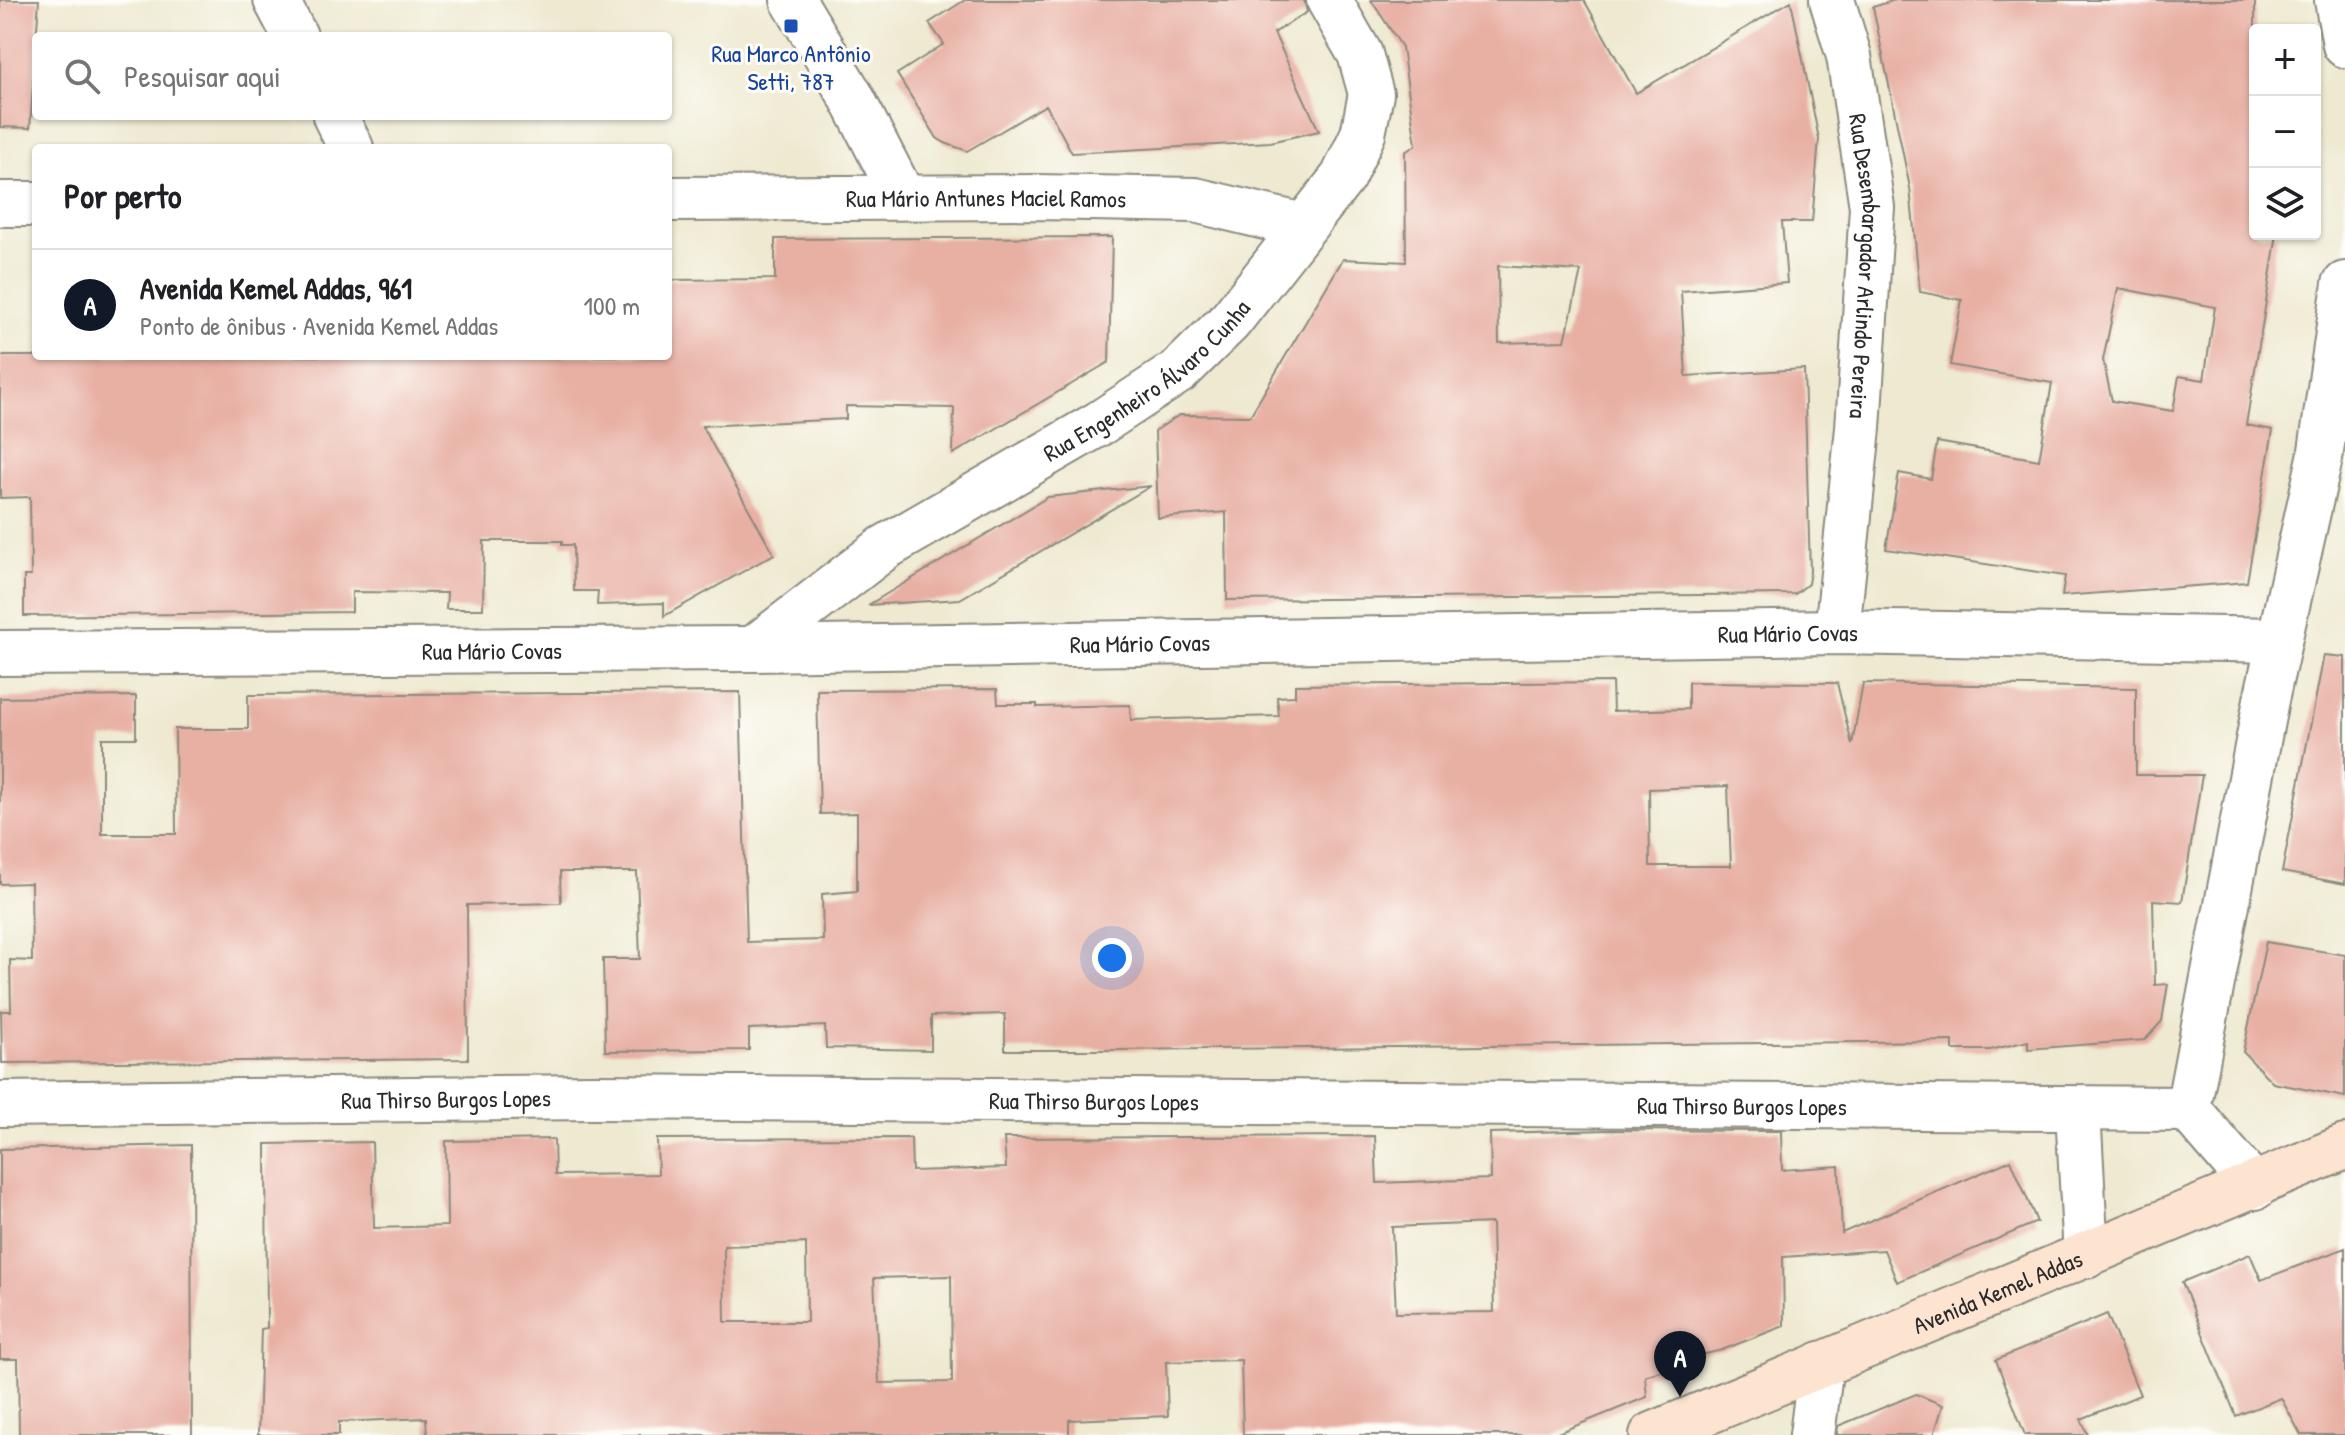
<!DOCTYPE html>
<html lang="pt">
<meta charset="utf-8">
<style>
body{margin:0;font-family:"Patrick Hand",sans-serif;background:#f6f6f6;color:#202124}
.controls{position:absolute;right:24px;top:24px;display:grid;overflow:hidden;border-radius:8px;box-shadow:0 2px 6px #0004}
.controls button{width:72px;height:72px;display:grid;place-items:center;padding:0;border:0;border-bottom:2px solid #e0e0e0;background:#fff;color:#202124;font:40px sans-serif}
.you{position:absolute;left:1112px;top:958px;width:28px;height:28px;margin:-20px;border:6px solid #fff;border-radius:50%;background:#1a73e8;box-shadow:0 0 0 12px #1a73e833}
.badge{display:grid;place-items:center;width:52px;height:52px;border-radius:50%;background:#111827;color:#fff;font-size:26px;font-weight:700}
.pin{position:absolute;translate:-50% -66px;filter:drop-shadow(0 2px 4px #0008)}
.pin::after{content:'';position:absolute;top:42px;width:28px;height:24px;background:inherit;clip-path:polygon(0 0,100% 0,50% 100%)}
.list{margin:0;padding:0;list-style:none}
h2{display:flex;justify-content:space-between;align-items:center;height:104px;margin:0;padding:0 32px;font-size:34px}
h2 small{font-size:26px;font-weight:400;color:#757577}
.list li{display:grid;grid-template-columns:52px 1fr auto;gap:24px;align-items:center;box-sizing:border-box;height:112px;padding:0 32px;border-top:2px solid #e0e0e0}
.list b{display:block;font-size:30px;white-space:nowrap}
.list p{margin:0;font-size:26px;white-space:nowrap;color:#757577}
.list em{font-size:26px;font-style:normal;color:#757577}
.icon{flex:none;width:44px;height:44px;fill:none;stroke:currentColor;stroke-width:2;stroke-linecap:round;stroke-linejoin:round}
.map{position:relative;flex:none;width:2345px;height:1435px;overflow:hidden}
.search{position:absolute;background:#fff;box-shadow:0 2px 6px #0004;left:32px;top:32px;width:640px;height:88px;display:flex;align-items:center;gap:20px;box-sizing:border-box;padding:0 28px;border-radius:8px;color:#757577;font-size:30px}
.panel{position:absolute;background:#fff;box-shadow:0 2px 6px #0004;left:32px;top:144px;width:640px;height:216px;border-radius:8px}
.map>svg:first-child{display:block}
.building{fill:#e8afa3;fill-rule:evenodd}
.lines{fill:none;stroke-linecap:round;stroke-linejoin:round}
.street-casing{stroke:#8c8a7e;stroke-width:48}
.secondary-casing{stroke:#8c8a7e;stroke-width:48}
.street{stroke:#fff;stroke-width:44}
.secondary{stroke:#fde4d1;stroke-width:44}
.transit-dot{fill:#1a4fb4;stroke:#fdfcf7;stroke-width:3}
.labels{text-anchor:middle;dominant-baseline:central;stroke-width:6;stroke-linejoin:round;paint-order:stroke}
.transit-label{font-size:24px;fill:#164399;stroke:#fdfcf7}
.street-label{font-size:24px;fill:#2b2b2b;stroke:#fdfcf7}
</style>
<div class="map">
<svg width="2345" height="1435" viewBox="0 0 2345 1435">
<rect width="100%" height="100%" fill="#fdfcf7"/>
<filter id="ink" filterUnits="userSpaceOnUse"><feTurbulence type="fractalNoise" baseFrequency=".0125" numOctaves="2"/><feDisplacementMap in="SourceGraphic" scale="16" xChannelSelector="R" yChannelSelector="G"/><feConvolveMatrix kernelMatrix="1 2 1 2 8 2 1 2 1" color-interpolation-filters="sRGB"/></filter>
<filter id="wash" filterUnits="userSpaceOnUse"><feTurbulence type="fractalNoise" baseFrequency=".006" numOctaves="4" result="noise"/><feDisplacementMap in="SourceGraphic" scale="32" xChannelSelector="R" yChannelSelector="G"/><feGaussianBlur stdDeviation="1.8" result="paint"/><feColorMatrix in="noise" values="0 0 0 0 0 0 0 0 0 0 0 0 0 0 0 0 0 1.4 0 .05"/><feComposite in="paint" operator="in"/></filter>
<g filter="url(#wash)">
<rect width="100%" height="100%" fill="#eee9d0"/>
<g id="blocks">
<path class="building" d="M0,0H39L30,128L0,127Z
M965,0H1304L1307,12L1274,33L1319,131L1270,142L1072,153L1046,105L967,151L945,143L937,138L897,74L944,44L929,23Z
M1371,0H1584L1636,93L1791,1L1819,139L1812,222H1782L1787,283L1681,291L1686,376L1804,369L1810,571L1808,584L1795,594L1227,600L1226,512L1158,518L1155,431L1179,415L1250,416L1343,259L1406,262L1405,152L1416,145L1402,47ZM1498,266L1581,271L1565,341L1499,343Z
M1895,0H2255V234H2277L2246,425L2273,430L2247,582L2062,596L2065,576L1886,549L1899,473L1931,479L1937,442L2039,460L2052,383L1950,365L1962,300L1920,292L1910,188L1873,7ZM2118,288L2215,307L2204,380L2179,376L2173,411L2112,401L2103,360Z
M1112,237L1109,362L953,454L954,408L846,406V419L702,426L774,554L664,616V603L597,605L598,591H574L573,545H562V541H484L483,609H446L447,593L352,592V612L24,616V576H31L30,497L0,498V356H668V280L775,279V239Z
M1151,486L960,599L868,605L1048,497Z
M2324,655L2345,657V884L2282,872Z
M1612,682L1613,711L1688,709V682L1837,683L1852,745L1863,683L2136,688V775H2202L2182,902L2153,900L2155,985L2168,984L2162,1021L2145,1040L2028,1049V1041L1990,1050H1953V1041L1114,1050H1005V1014L931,1016V1050L826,1048L825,1026L749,1029V1050L605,1051L603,959H640L637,872H560L561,903L467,905L468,1059L2,1063L1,1011H11L10,960L32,961L31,883L0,884V698L136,696V738H102V834H176L175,729H248V695L740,692L747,942L823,940L822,894L857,891V813L820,814L817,690L997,689L998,704H1037V707L1130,705L1131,720L1279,716L1277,697L1295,696V685ZM1728,786L1731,866H1650L1649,789Z
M2266,942L2345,955V1097L2273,1083L2243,1052Z
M1610,1130L1781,1131L1782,1170L1839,1166L1842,1233L2011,1160L2037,1222L1897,1282L1884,1250L1783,1257L1784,1326L1722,1350L1672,1362V1367L1645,1376L1647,1397L1553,1435H1243L1241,1360L1166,1362L1168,1416L1069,1420V1435H427L426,1418L339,1422V1435H258L261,1329L267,1328L266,1144L372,1142L374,1228L447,1226L446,1141L554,1139L555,1175L658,1174L657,1139L911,1138L912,1171L1006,1168L1004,1138L1375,1136L1377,1183L1491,1179L1490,1133ZM1492,1223L1494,1312L1396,1313L1392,1227ZM806,1243L807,1322H725L724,1246ZM951,1276L952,1382L879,1383L874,1278Z
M191,1145L192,1435H19L18,1359H0V1149Z
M2345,1248V1435H2301L2281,1398L2236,1416L2182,1282L2250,1254L2261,1280Z
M2107,1314L2140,1395L2081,1419L2088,1435H2025L1996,1360Z
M1916,1394L1943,1405L1934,1435H1837L1838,1426Z"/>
</g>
</g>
<g filter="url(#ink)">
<use href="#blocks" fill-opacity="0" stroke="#8c8a7e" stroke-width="2"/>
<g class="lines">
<defs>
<g id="street">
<path d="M276,0L295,36"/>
<path d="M793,0L851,96L903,197"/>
<path id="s1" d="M1832,0L1849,56L1872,207L1858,428L1837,632"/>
<path d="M2337,0L2345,45"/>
<path d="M335,116L351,148"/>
<path id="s2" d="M668,199L1037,197L1195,200L1303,226"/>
<path d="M0,204H36"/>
<path id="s3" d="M753,649L884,548L1100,423L1179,371L1230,321L1343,177L1363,134L1371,94L1360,54L1329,0"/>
<path id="s4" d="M0,653L753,649L1837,632L2279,640"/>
<path id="s5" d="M0,1104L593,1097L2188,1109"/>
<path d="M2078,1110L2086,1256"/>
<path d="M2255,1187L2188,1109L2266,700L2320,458L2345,284"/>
<path d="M1812,1435L1821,1364"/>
</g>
<g id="secondary">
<path id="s6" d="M1652,1435L2345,1147"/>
</g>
</defs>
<use href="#street" class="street-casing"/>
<use href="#secondary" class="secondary-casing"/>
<use href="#street" class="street"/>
<use href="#secondary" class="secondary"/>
</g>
</g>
<rect class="transit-dot" x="783" y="18" width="16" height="16" rx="4"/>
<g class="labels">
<g class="transit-label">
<text x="791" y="53">Rua Marco Antônio<tspan x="791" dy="28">Setti, 787</tspan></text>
</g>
<g class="street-label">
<text stroke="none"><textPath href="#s2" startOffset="318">Rua Mário Antunes Maciel Ramos</textPath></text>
<text stroke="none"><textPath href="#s1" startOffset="270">Rua Desembargador Arlindo Pereira</textPath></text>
<text stroke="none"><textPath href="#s3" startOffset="478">Rua Engenheiro Álvaro Cunha</textPath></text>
<text stroke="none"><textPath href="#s4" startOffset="1788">Rua Mário Covas</textPath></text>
<text stroke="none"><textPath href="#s4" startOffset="1140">Rua Mário Covas</textPath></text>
<text stroke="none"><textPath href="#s4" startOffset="492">Rua Mário Covas</textPath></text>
<text stroke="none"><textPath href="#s5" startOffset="446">Rua Thirso Burgos Lopes</textPath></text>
<text stroke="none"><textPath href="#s5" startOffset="1094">Rua Thirso Burgos Lopes</textPath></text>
<text stroke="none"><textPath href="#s5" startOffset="1742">Rua Thirso Burgos Lopes</textPath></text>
<text stroke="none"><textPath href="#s6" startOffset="374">Avenida Kemel Addas</textPath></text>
</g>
</g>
</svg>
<div class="controls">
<button>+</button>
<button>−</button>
<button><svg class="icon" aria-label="layers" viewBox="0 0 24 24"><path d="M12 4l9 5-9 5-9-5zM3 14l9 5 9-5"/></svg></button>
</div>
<div class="you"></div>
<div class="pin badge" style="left:1680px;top:1397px">A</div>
<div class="search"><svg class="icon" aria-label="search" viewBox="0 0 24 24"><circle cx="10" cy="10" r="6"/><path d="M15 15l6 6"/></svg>Pesquisar aqui</div>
<section class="panel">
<h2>Por perto<small></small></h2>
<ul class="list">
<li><span class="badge">A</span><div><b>Avenida Kemel Addas, 961</b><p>Ponto de ônibus · Avenida Kemel Addas</p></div><em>100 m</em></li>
</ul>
</section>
</div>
